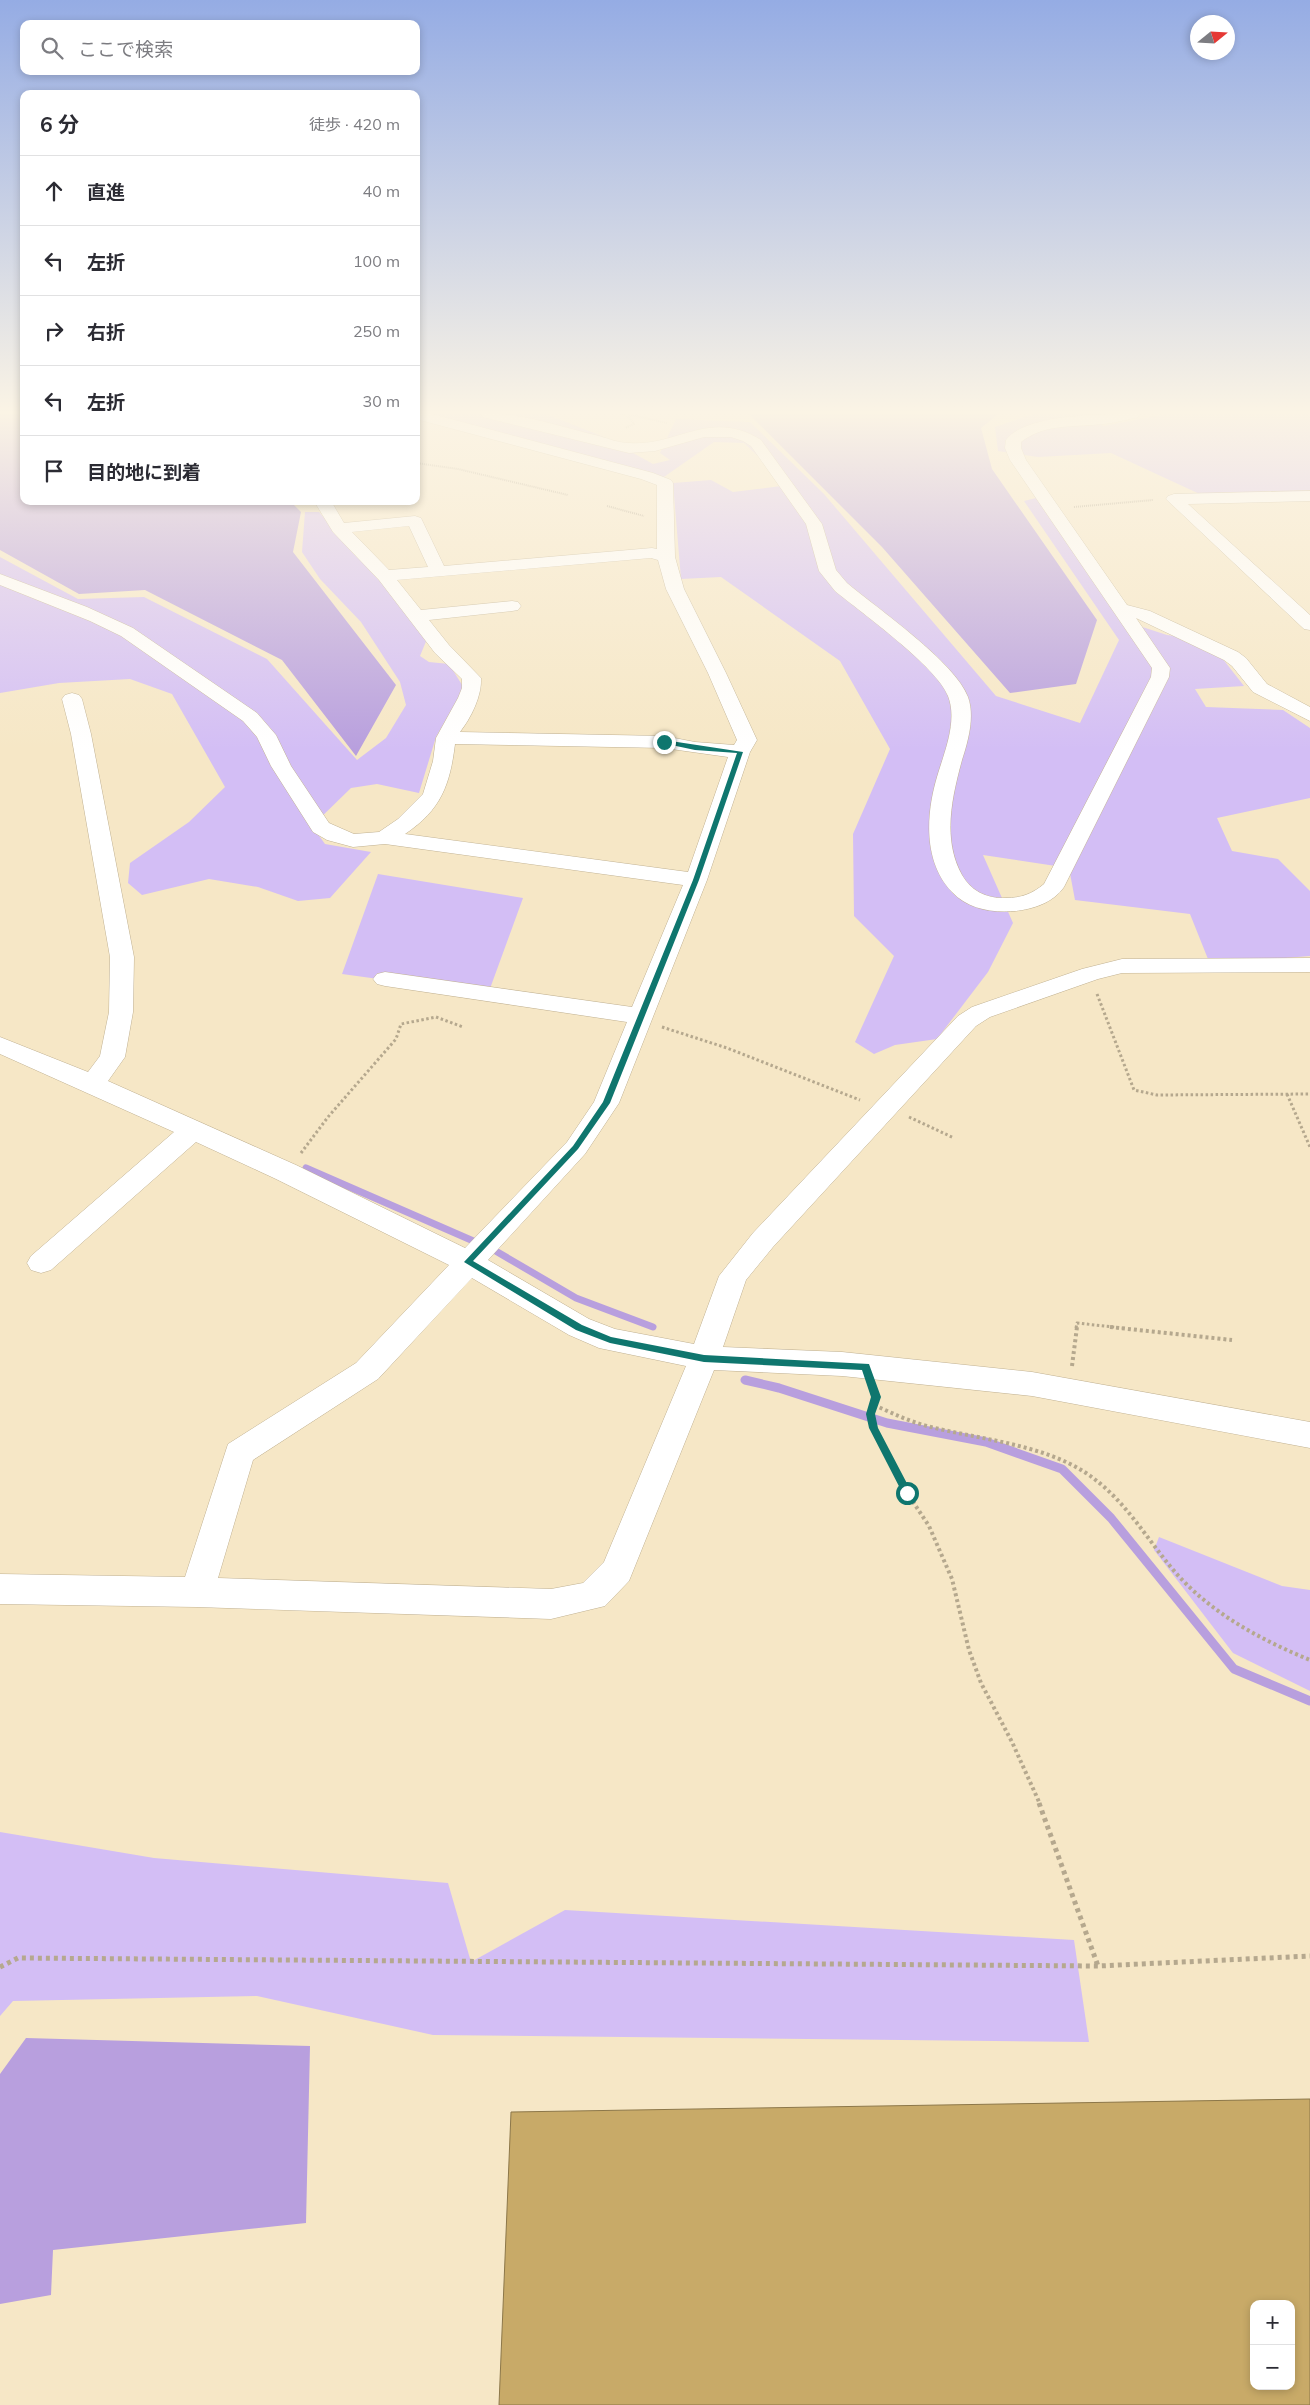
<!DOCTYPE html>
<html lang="ja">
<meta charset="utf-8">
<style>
body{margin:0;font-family:Mulish,"Noto Sans JP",sans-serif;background:#f7f7f7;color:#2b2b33}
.controls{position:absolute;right:15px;bottom:15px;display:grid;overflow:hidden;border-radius:10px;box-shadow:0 2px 8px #0003}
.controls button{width:45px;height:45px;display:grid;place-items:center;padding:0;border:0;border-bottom:1px solid #e1e1e2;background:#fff;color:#2b2b33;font:25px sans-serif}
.compass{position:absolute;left:1190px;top:15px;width:45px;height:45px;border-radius:50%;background:#fff;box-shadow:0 2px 8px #0003;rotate:72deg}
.stop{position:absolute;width:15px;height:15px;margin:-11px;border:4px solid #0f766e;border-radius:50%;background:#fff}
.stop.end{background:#0f766e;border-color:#fff;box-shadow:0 1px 5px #0008}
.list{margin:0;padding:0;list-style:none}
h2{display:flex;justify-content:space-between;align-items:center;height:65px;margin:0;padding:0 20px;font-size:21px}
h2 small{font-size:16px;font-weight:400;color:#7c7c81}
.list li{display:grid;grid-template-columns:32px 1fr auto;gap:15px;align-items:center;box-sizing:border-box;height:70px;padding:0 20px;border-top:1px solid #e1e1e2}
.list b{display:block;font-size:19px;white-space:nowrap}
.list em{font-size:16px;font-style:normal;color:#7c7c81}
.icon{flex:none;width:28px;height:28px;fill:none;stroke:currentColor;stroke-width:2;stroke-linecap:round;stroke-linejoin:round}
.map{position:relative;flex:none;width:1310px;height:2405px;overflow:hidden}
.search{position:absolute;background:#fff;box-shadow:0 2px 8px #0003;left:20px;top:20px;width:400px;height:55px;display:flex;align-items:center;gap:12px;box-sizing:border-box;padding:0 18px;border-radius:10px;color:#7c7c81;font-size:19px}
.panel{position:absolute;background:#fff;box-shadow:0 2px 8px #0003;left:20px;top:90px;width:400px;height:415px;border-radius:10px}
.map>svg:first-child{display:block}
.green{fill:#d3bef5}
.water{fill:#b89fde}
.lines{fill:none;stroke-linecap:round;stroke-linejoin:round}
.stream-far1{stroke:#b89fde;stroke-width:7}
.stream{stroke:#b89fde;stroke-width:9}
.building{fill:#c8aa68;stroke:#8c7749;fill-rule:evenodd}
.minor-casing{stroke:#c0b192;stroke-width:1}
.path-far3{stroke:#b5a88e;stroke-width:2;stroke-dasharray:1 1;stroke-linecap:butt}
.path-far2{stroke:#b5a88e;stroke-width:3;stroke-dasharray:2.5 2.5;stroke-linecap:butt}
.path-far1{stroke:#b5a88e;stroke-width:4;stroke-dasharray:3 3;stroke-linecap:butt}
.path{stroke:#b5a88e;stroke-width:5;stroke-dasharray:4 4;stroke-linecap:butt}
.minor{fill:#fff;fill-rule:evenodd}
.route{fill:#0f766e}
</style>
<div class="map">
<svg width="1310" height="2405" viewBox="0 0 1310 2405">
<rect width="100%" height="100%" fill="#f6e7c6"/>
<path class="green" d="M432,414H546L604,437L653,464L670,460L660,453L676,419L750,422L824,494L996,696L1080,723L1119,640L1024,501L1036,498L1124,621L1167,635L1208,640L1244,686L1195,689L1206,707L1283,710L1310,728V798L1217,818L1232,851L1278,859L1310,891V956L1210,964L1190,914L1075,900L1069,868L983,855L1013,923L988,972L937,1039L895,1045L874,1054L855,1042L894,956L854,916L853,834L890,749L840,661L721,577L681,579L673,483L711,480L733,492L789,485L744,443L714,442L661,479Z
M1033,414H1087L1103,426L1167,414H1310V494L1204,496L1111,453L1038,457L998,451L995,427Z
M305,512H319L378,578L427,639L420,656L429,662L449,664L464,688L436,737L419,793L377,784L351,788L312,826L325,844L371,852L330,898L298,901L258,887L209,879L142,895L128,883L130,863L189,822L225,787L172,694L130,679L59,683L0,693V557L78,599L144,597L267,659L357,760L386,738L406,705L400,682L361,622L320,579L302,552Z
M378,874L523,898L488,994L342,974Z
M1159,1537L1282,1586L1310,1590V1691L1233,1653L1154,1550Z
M0,1832L154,1858L448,1883L471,1962L565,1910L1074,1940L1089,2042L433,2035L257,1996L13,2001L0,2016Z"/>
<path class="water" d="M0,414H24V501H290L301,512L293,552L396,685L356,756L282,660L145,590L79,594L0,550Z
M749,414H998L981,428L992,469L1097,620L1076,684L1010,693L882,547Z
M26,2038L310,2046L306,2223L53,2250L51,2295L0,2304V2074Z"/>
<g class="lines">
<path class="stream-far1" d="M306,1168L494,1250L576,1298L653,1327"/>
<path class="stream" d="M745,1380L779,1388L887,1423L986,1442L1062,1469L1111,1518L1234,1669L1310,1701"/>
</g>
<path class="building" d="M1310,2099V2405H499L511,2112ZM1254,2304H1291V2386H1254Z"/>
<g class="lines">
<defs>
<path id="minor" d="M416,414H432L653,473L671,480L673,483L675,557L684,589L726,673L757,740L750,752L707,880L619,1103L585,1154L488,1260L589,1319L615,1329L694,1344L719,1276L753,1233L958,1016L972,1007L1082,969L1122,959L1310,958V972L1122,973L1098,979L990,1017L976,1026L773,1247L746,1280L723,1347L842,1352L1032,1372L1310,1422V1448L1032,1396L842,1376L714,1370L629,1581L605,1606L551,1619L197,1607L0,1604V1574L185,1577L228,1444L356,1363L449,1265L276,1179L196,1142L51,1270L41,1273L31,1270L27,1263L31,1256L174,1132L0,1054V1037L88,1072L100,1056L109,1012L110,957L71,734L62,699L65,695L72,693L79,695L82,699L91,734L134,957L133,1012L125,1057L108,1081L296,1165L465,1248L567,1142L594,1102L627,1022L385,986L377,984L373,979L377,974L385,972L632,1007L683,885L385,844L353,847L327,840L313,832L271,766L257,737L243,721L121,636L90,621L0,585V574L87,607L133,628L257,713L276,735L291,766L329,823L354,834L379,832L398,819L423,794L433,761L436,738L458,698L462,688V679L435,653L379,580L333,532L314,501H331L344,523L415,516L421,518L444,566L652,548L657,549V485L641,479L416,419ZM409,526L428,567L389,570L352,532ZM651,558L658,560L666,589L708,673L737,740L734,745L695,742L664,736L460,732C471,718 482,696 481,678L449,645L429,620L512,611L518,610L521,606L518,602L512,601L421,610L397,580ZM455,744L664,748L728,757L688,872L405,834C441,810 450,785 455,744ZM472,1278L569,1335L599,1348L686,1366L604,1562L583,1583L551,1589L218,1578L253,1460L378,1379Z
M481,414C518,411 563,428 599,436C609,439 619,443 629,443C677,447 710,408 761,440L822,524L836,570L847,583C878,609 955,662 968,697C975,717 968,741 962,760C952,797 942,839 962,875C971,891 987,899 1006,898C1021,898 1032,894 1044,884L1151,677L1152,668L1010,460L1005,448L1006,440C1025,413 1109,414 1140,414L1138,417C1123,421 1108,424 1092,425C1066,427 1043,425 1021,442V448L1026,460L1127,605L1150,611L1238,652L1246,658L1267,684L1310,707V721L1253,692L1232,666L1224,660L1136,618L1170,668L1169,677L1064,887C1053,903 1033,909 1015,911C992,913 968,909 952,892C923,862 926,814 937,777C944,753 958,721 948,696C937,667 862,613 835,591L819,571L806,524L751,446L743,441L731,437H704L655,451L629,453L483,417Z
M1310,491V501L1188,504L1310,615V630L1304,629L1166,499L1168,496L1174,494Z"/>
</defs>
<use href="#minor" class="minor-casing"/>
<path class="path-far3" d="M622,414L629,417L634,424L625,428
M627,414L667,423
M416,463L458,469L568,495
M607,506L644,516
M1074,507L1153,500"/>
<path class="path-far2" d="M1097,994L1134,1090L1157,1095L1310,1094
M662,1027L727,1048L860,1100
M1287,1094L1310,1147
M909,1117L954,1138
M301,1153L328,1117L396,1039L401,1024L436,1017L463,1027
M1076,1328L1077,1323L1122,1328"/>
<path class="path-far1" d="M1110,1327L1232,1340
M1072,1366L1077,1327
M875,1393L876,1397L870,1414L873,1428L907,1493L929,1526L952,1579L969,1650L981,1683L1012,1742L1040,1804
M874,1405C892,1413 908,1421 927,1426C977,1439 1042,1444 1086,1473C1125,1499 1145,1537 1175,1572C1211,1613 1259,1639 1310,1660"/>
<path class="path" d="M1039,1803L1098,1966
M0,1967L18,1958L1098,1966L1310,1956"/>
<use href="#minor" class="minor"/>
</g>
<linearGradient id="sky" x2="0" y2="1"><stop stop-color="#95ace4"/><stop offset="0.55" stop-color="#fbf4e5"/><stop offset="1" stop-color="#fbf4e5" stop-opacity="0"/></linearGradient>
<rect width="1310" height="750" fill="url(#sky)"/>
<path class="route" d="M664,740L743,752L699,880L610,1103L578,1149L473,1261L582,1325L611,1337L704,1355L869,1364L881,1397L875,1414L878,1428L912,1493L907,1497L904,1496L869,1428L866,1414L871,1397L862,1370L704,1362L610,1343L576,1330L464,1262L573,1146L603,1102L693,880L737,753L695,750L662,743Z"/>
</svg>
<div class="controls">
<button>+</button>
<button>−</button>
</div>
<svg class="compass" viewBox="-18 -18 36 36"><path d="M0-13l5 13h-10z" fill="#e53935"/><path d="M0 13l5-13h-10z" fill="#7c7c81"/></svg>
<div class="stop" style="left:907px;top:1493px"></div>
<div class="stop end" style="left:664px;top:742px"></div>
<div class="search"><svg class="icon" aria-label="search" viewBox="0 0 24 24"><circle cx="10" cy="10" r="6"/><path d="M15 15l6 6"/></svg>ここで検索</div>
<section class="panel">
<h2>6 分<small>徒歩 · 420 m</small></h2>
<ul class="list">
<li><svg class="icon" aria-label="ahead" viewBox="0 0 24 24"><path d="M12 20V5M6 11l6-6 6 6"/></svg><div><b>直進</b></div><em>40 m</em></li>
<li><svg class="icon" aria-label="left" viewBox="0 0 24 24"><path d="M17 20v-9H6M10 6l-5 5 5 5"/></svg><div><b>左折</b></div><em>100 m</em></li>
<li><svg class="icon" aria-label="right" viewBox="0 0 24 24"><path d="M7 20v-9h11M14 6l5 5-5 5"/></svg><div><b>右折</b></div><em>250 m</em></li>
<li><svg class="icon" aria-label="left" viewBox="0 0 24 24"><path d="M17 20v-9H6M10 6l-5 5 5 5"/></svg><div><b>左折</b></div><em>30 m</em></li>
<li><svg class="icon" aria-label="arrive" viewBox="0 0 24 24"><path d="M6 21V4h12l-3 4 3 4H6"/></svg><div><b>目的地に到着</b></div></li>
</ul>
</section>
</div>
